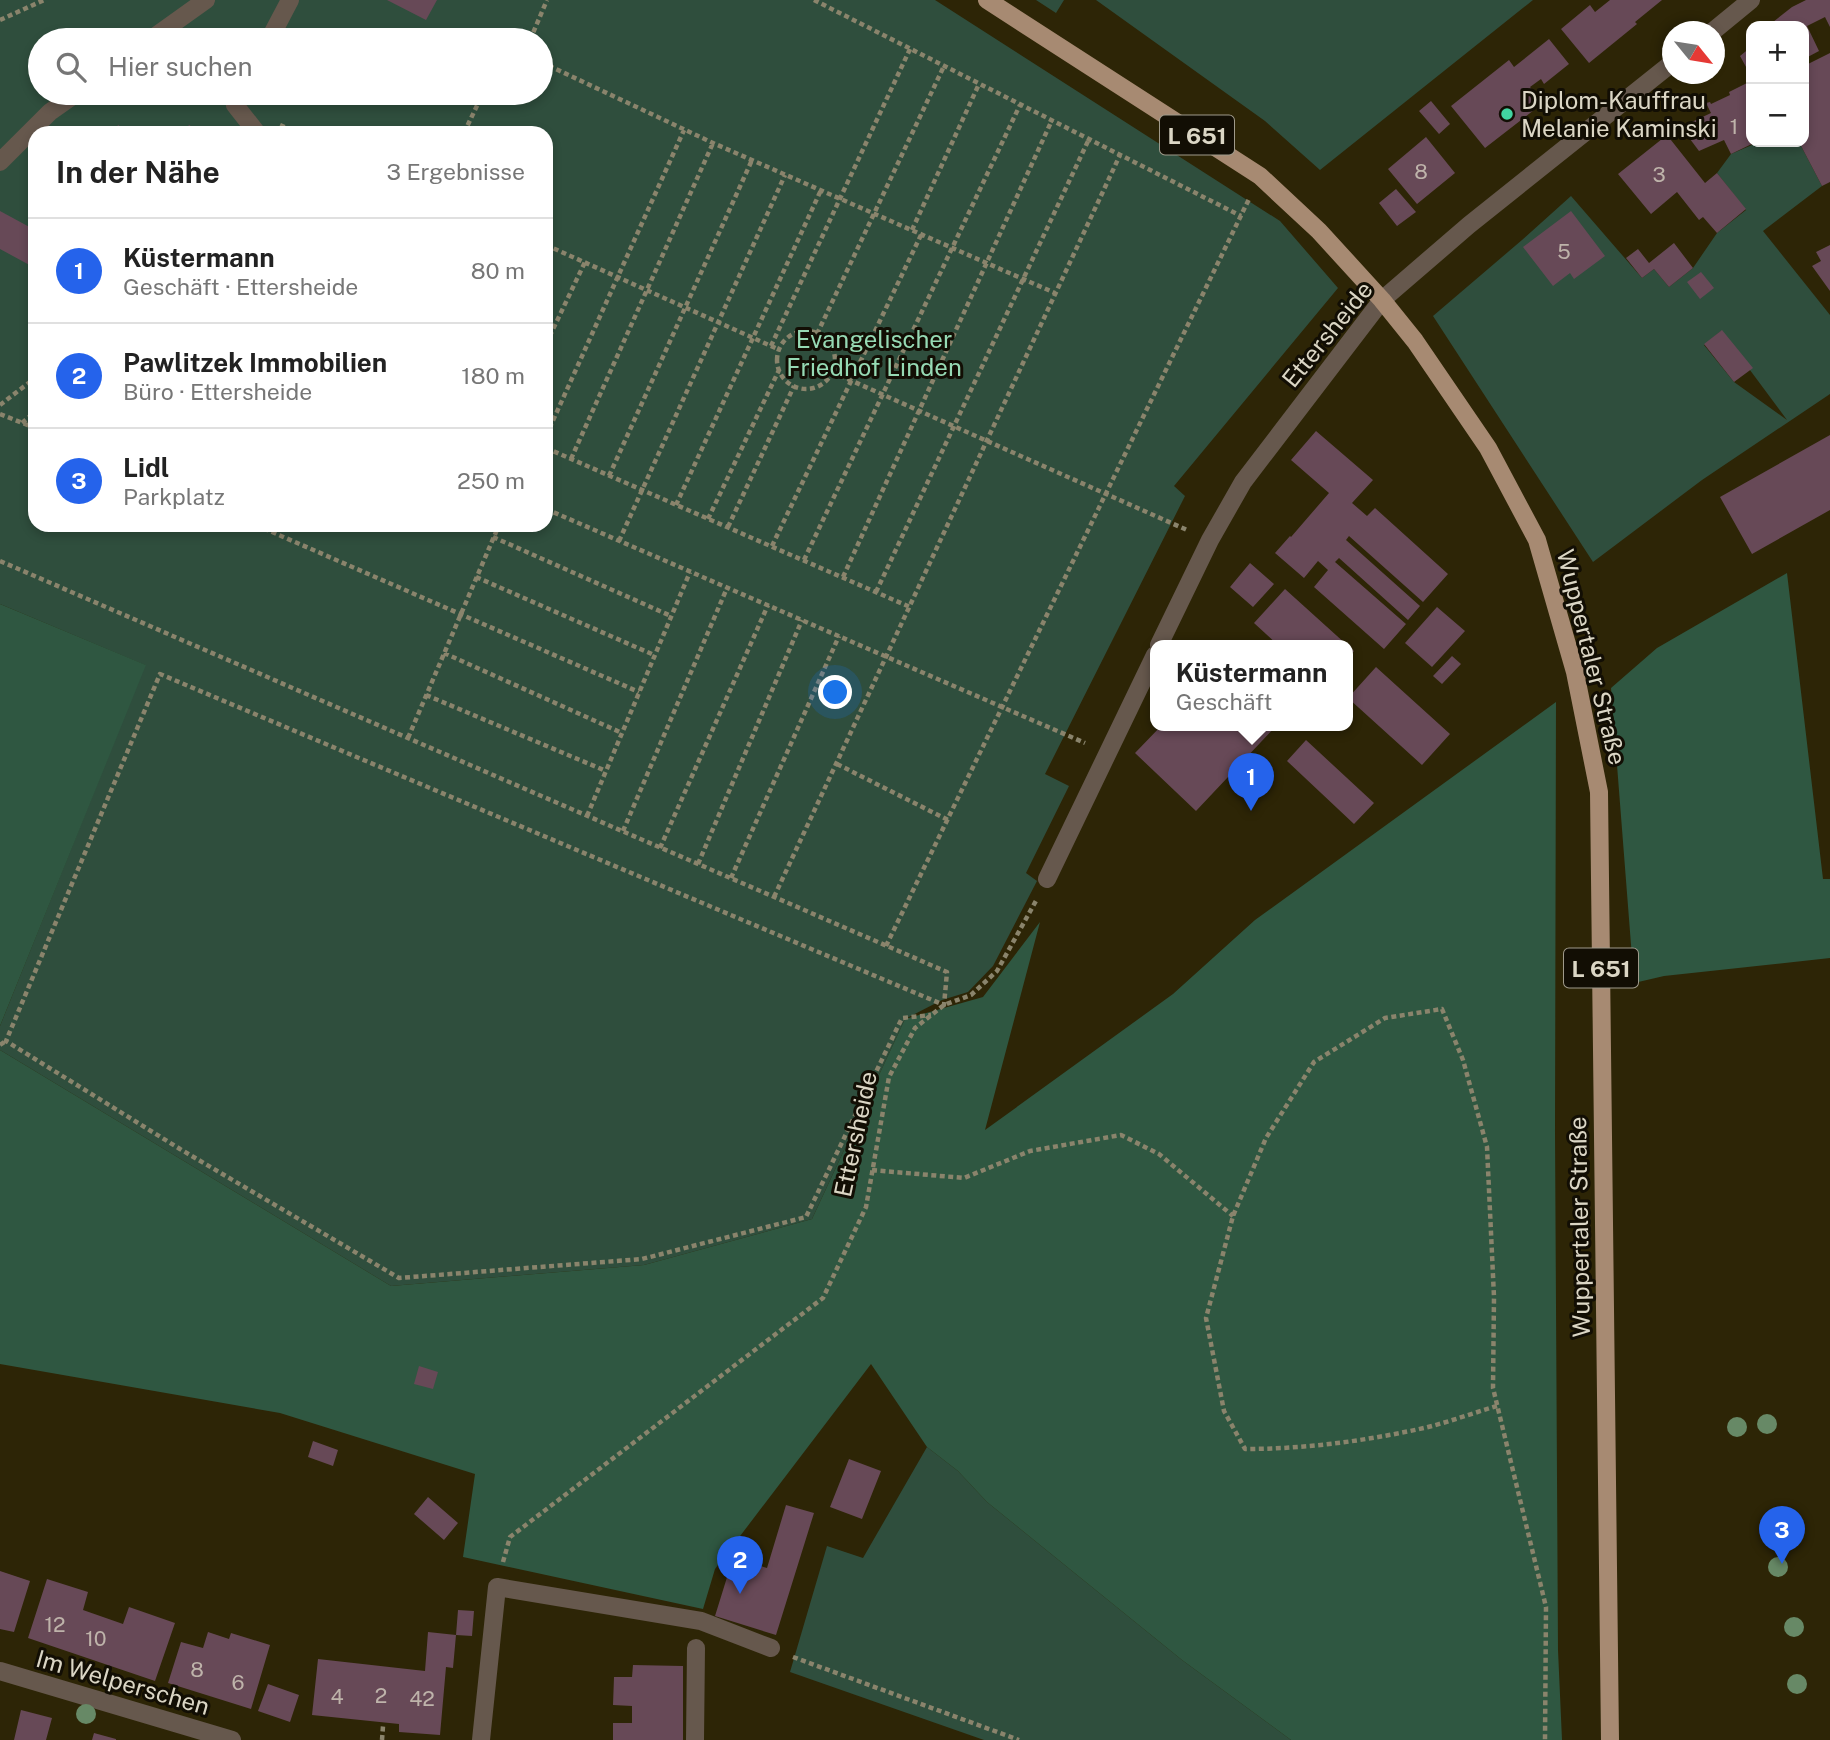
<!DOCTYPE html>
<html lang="de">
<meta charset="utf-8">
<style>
body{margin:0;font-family:"Public Sans",sans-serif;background:#f6f6f6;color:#222}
.controls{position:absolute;right:21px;top:21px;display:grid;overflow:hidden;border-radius:14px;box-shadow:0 4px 10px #0003}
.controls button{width:63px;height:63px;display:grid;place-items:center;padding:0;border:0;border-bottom:2px solid #e0e0e0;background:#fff;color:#222;font:35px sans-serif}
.compass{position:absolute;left:1662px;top:21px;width:63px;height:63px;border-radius:50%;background:#fff;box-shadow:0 4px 10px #0003;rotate:120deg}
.you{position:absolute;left:836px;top:693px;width:24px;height:24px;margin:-18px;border:5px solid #fff;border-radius:50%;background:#1a73e8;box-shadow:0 0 0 10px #1a73e833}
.badge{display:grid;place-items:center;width:46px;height:46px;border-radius:50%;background:#2563eb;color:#fff;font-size:23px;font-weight:700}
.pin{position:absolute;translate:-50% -58px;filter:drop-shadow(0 2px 4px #0008)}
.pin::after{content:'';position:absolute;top:37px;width:24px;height:21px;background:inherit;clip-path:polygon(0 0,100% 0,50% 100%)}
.popup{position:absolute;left:1150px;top:640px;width:203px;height:91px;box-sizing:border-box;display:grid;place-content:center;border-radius:14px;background:#fff;filter:drop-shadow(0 2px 5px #0005);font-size:23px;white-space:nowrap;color:#767676}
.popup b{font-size:26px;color:#222}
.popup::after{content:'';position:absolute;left:50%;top:100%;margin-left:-14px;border:14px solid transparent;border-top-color:#fff}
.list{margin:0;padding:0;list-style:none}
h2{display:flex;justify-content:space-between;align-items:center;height:91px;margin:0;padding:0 28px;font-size:30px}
h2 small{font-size:23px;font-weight:400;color:#767676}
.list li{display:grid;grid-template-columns:46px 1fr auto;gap:21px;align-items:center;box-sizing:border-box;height:105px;padding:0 28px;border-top:2px solid #e0e0e0}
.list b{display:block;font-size:26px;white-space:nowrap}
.list p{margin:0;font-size:23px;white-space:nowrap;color:#767676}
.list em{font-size:23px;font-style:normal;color:#767676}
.icon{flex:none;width:38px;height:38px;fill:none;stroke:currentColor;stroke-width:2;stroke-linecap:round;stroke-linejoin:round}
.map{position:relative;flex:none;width:1830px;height:1740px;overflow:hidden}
.search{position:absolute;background:#fff;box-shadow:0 4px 10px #0003;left:28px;top:28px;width:525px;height:77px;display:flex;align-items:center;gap:18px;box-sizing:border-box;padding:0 24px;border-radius:38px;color:#767676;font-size:26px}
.panel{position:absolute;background:#fff;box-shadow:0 4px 10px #0003;left:28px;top:126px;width:525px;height:406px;border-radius:21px}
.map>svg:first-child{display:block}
.green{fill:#2f4e3d;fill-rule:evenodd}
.forest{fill:#2f5741}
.building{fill:#674957}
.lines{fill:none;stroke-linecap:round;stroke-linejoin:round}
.path{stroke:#8a846c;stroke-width:4.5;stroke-dasharray:5 3.5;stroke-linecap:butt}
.service{stroke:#66584d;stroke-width:18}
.minor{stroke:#66584d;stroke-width:18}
.primary{stroke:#a78a72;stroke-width:18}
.tree{fill:#678966}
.poi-dot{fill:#41d4a1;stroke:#120e04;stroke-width:2.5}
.labels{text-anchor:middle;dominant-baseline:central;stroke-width:6;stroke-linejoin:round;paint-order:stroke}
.number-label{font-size:21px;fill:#beb3aa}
.shield{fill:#120e04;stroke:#9f9a8b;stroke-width:2}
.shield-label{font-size:23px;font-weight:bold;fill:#dbd6c5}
.poi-label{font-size:24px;fill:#dbd6c5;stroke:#120e04;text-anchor:start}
.street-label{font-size:24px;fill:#dbd6c5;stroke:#120e04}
.park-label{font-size:24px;fill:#96dab4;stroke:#120e04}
</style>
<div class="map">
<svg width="1830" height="1740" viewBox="0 0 1830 1740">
<rect width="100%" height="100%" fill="#2d2506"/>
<path class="green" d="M0,0H935L1280,221L1338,288L1174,486L1185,496L1045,774L1069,786L1026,873L1037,881L993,966L968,992L942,1000L905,1019L812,1219L644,1265L391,1286L0,1050V1026L145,665L0,604ZM40,40H541V93H40ZM35,133H546V525H35Z
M1036,0H1064L1056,13Z
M1096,0H1533L1320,170L1265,121Z
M1759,142H1799L1822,186L1763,231L1830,315V394L1702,480L1593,562L1433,316L1522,240L1571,196L1642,278L1654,269L1669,287L1693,268L1717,233L1746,210L1717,173L1731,154ZM1721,331L1787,420L1734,382L1704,345Z
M927,1447L958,1471L987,1502L1182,1660L1291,1740H984L790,1672L827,1546L863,1558Z"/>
<path class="forest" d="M1787,573L1823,879H1830V958L1664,976L1634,983L1611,688L1657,648Z
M0,604L146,665L0,1026Z
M1556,702L1555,1132L1558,1650L1562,1740H1291L1182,1660L987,1502L958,1471L927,1447L871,1364L715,1569L703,1609L463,1557L475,1474L280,1413L0,1364V1050L391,1286L644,1265L812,1219L905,1019L983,997L1040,922L985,1130L1173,994L1255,920Z"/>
<path class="building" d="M387,0H437L426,20Z
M1610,0H1662L1635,22L1637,24L1589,63L1561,29L1590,5L1595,12Z
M1806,0H1830V27L1825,17L1807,26L1819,51L1804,59V26H1768L1792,7Z
M1549,39L1569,64L1544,84L1541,79L1530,87L1543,103L1485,148L1451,106L1509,60L1514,67Z
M1751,47V76L1740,56Z
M1830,53V182L1822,186L1799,142H1804V66Z
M1751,81V142H1756L1731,154L1724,140L1699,151L1681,127L1711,113L1706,103L1710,102L1711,104L1730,95L1729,92Z
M1431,101L1450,124L1439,134L1419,111Z
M118,125L131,133H114Z
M190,125L192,133H170Z
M1667,135L1705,183L1717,173L1746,209L1717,233L1703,217L1699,220L1677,192L1651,214L1618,174Z
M1426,137L1455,173L1417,204L1388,169Z
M1396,189L1416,212L1397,226L1379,203Z
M0,211L35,230V268L0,249Z
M1571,211L1605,256L1574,279L1570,273L1553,286L1523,247Z
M1674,243L1693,268L1669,287L1654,269L1642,278L1626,258L1638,249L1649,263Z
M1830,245V291L1812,266L1821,261L1816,252Z
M1701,272L1714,288L1700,299L1687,282Z
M1722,330L1753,368L1734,382L1704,344Z
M1316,431L1373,480L1352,503L1367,516L1375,508L1448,574L1423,602L1349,536L1346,540L1420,606L1408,620L1339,558L1335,562L1406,624L1384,649L1314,587L1328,570L1318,561L1304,578L1275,553L1290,536L1291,537L1329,493L1291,460Z
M1830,435V510L1752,554L1720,497Z
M1250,563L1274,584L1253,607L1230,587Z
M1285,589L1347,645H1278L1254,623Z
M1437,607L1465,631L1432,667L1405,643Z
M1347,645L1354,651L1347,659Z
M1452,656L1461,664L1442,684L1433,676Z
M1376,667L1450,734L1422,765L1348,698Z
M1162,725H1277L1196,811L1135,753Z
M1306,740L1374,803L1354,824L1287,761Z
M419,1366L438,1372L433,1389L414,1384Z
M313,1441L338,1450L333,1466L308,1457Z
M849,1459L881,1471L862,1519L830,1507Z
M428,1497L458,1523L444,1540L414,1514Z
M786,1505L814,1513L776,1635L715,1616L733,1558L767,1568Z
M0,1571L30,1581L14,1632L0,1629Z
M47,1579L88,1592L83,1610L123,1624L129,1607L175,1623L155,1681L28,1638Z
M458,1610L474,1611L472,1636L456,1635Z
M208,1632L229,1639L231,1633L270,1645L251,1709L168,1683L181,1642L203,1648Z
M428,1632L456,1635L453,1668L446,1667L440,1735L399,1732V1724L312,1715L318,1659L425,1671Z
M633,1665L683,1666V1740H613V1723H632V1706L613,1705L614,1677H632Z
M268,1684L299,1695L290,1722L258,1711Z
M21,1710L52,1718L46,1740H14Z
M94,1733L116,1739V1740H92Z"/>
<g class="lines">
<path class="path" d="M814,0L1241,216
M0,20L44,0
M530,40L547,0
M541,62L713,143L1055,293
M280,125L298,133
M464,133L483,93
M912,230L979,84
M546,245L780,350
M777 360a29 29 0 1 1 58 0a29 29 0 1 1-58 0Z
M817,334L944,66
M546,344L585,262
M771,346L910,49
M832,372L1187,530
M0,405L35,378
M0,414L35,428
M22,423L35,412
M546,436L684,130
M546,448L910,607
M571,459L713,143
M609,476L752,160
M676,505L821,190
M546,509L1085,743
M708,519L779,370
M256,525L639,692
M728,527L794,386
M493,537L671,616
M619,541L785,175
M772,546L921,235
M804,560L1020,105
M0,561L947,972L944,1005L160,674L6,1041L180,1149L399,1278L642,1259L806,1217L902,1018L931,1015
M476,577L654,655
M843,577L1052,120
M876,592L1089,139
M444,653L622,733
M426,695L606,771
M408,738L499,525
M837,764L948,820
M587,816L690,572
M623,831L727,588
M660,848L768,605
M698,864L802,620
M731,878L839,636
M774,897L1120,155
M886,946L1249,199
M0,1045L6,1041
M872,1170L964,1178L1030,1151L1121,1135L1159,1154L1233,1216
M1497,1406C1473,1413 1449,1422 1424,1428C1365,1441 1305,1449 1245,1449L1224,1411L1206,1318L1233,1216L1266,1138L1314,1062L1385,1018L1442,1009L1463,1060L1487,1147L1494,1297L1493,1388L1546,1607L1545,1740
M503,1562L510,1537L823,1298L866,1207L889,1077L915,1028L944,1005L971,995L997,971L1037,899
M793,1657L1019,1740
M382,1740L383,1726"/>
<path class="service" d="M150,40L206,0
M269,40L290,0
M241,93L235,105L257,133
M0,162L50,112L77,93"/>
<path class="minor" d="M1712,32L1751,0
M1159,645L1210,540L1243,482L1382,300L1469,225L1672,63
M1047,879L1155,655
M0,1671L232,1740
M481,1740L497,1587L701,1621L771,1648
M695,1740L696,1648"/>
<path class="primary" d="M987,0L1260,176L1319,231L1382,300L1415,341L1488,448L1537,540L1575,672L1599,792L1610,1740"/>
</g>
<g class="tree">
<circle cx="1767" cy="1424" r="10"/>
<circle cx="1737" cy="1427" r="10"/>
<circle cx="1778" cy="1567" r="10"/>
<circle cx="1794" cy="1627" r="10"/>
<circle cx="1797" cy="1684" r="10"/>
<circle cx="86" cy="1714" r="10"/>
</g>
<circle class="poi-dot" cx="1507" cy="114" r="7"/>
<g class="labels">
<g class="number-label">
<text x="1734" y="126">1</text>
<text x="1421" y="171">8</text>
<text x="1659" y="174">3</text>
<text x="1564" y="251">5</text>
<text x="55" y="1624">12</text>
<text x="96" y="1638">10</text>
<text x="197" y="1669">8</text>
<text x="238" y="1682">6</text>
<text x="381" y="1695">2</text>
<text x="337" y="1696">4</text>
<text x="422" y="1698">42</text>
</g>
<g class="shield">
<rect x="1160" y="115.5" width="74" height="39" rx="5"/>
<rect x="1564" y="948.5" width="74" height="39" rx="5"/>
</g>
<g class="shield-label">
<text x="1197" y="135">L 651</text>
<text x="1601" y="968">L 651</text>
</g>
<g class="poi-label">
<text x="1521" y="100">Diplom-Kauffrau<tspan x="1521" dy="28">Melanie Kaminski</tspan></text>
</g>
<g class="street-label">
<text transform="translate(1327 334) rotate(-51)">Ettersheide</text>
<text transform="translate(1592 657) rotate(76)">Wuppertaler Straße</text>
<text transform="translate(855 1134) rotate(-78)">Ettersheide</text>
<text transform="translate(1579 1227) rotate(-91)">Wuppertaler Straße</text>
<text transform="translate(123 1682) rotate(16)">Im Welperschen</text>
</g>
<g class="park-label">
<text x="874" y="339">Evangelischer<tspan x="874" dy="28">Friedhof Linden</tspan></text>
</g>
</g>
</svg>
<div class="controls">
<button>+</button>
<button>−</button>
</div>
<svg class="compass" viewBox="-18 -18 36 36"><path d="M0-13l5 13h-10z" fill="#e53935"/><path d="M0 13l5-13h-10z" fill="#767676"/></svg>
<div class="you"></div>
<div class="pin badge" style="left:1251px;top:811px">1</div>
<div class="popup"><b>Küstermann</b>Geschäft</div>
<div class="pin badge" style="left:740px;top:1594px">2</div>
<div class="pin badge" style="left:1782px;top:1564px">3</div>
<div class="search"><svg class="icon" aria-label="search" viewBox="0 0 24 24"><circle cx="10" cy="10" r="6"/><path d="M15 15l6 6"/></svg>Hier suchen</div>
<section class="panel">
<h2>In der Nähe<small>3 Ergebnisse</small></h2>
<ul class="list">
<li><span class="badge">1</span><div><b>Küstermann</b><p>Geschäft · Ettersheide</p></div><em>80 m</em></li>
<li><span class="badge">2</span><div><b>Pawlitzek Immobilien</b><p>Büro · Ettersheide</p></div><em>180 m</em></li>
<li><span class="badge">3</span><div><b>Lidl</b><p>Parkplatz</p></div><em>250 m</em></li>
</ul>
</section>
</div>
